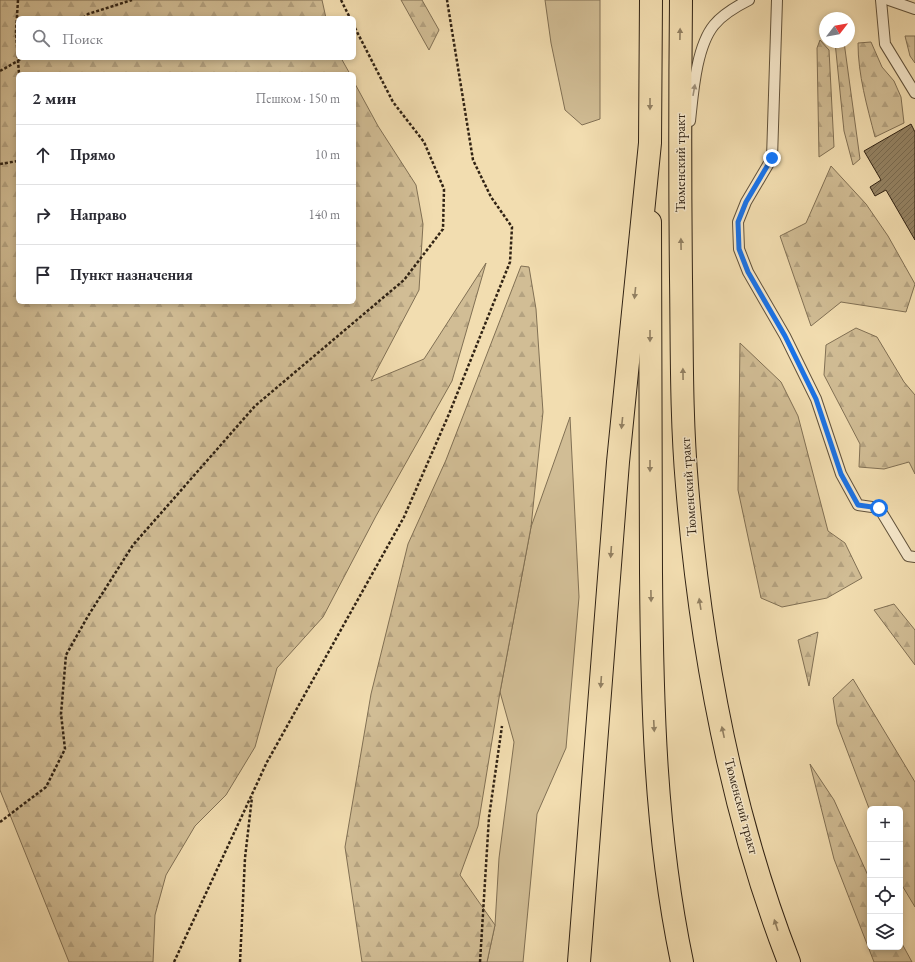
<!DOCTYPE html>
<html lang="ru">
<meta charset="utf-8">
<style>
body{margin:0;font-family:"EB Garamond",serif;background:#f2f2f3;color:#2b2b33}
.controls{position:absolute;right:12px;bottom:12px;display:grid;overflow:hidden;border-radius:6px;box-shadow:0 2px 6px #0003}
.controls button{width:36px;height:36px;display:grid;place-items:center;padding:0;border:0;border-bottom:1px solid #e1e1e2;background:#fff;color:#2b2b33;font:20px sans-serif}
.compass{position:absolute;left:819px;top:12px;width:36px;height:36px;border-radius:50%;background:#fff;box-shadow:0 2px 6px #0003;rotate:59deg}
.stop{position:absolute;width:12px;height:12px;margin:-9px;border:3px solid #1a73e8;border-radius:50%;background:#fff}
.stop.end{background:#1a73e8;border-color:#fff;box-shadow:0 1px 4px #0008}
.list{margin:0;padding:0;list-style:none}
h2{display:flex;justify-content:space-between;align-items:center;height:52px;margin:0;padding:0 16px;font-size:17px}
h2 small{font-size:13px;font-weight:400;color:#7c7c81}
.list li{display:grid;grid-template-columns:26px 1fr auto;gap:12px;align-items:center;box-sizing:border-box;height:60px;padding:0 16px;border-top:1px solid #e1e1e2}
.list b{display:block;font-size:15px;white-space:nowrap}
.list em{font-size:13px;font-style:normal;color:#7c7c81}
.icon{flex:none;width:22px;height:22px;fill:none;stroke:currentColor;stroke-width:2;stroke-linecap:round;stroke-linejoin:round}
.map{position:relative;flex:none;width:915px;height:962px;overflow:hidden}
.search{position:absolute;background:#fff;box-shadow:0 2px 6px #0003;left:16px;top:16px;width:340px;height:44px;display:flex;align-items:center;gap:10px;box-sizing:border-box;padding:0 14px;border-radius:6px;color:#7c7c81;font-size:15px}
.panel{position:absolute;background:#fff;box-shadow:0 2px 6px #0003;left:16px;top:72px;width:340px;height:232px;border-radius:6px}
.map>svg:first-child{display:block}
.green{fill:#d1bd95;stroke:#817054}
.forest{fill:url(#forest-firs);stroke:#817054}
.building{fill:url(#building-hatch);stroke:#312314}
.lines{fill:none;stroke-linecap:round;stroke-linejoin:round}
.service-casing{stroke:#61523b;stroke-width:12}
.primary-casing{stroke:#312314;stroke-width:24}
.trunk-casing{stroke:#312314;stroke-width:24}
.path{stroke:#312314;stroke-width:2.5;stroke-dasharray:3 2;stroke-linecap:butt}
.service{stroke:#f7e9cc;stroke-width:10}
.primary{stroke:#f2ddb0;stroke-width:22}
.trunk{stroke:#f2ddb0;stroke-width:22}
.oneway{fill:#928062}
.oneway2{fill:#9e9079}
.route{stroke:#1a73e8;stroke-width:5}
.labels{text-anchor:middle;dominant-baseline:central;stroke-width:3;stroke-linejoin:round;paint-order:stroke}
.street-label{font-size:14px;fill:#312314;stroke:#f7e9cc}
</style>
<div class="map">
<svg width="915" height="962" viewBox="0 0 915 962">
<defs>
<pattern id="forest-firs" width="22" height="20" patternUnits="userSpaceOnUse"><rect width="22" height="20" fill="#d1bd95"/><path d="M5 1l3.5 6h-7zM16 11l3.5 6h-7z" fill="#b4a280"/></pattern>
<pattern id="building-hatch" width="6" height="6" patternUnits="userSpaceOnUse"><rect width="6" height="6" fill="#958465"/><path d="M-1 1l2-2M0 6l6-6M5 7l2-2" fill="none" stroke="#7a6c52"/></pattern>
</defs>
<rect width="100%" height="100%" fill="#f2ddb0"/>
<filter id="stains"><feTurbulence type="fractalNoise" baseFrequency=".005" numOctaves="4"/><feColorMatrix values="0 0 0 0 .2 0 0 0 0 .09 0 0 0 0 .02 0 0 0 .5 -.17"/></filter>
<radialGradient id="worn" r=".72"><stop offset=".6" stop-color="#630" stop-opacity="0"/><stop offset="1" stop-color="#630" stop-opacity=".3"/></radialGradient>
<path class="green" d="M545,0H600V119L582,125L565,110L551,43Z
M570,417L579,597L566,748L537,814L523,962H487L495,925L499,858L514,742L500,692L531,527Z"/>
<path class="forest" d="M0,0H322L326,18H18V58H341L350,74H18V302H354V82L378,126L416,185L423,224L419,290L371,381L424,359L486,263L452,381L376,516L323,617L277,668L255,747L226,795L195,826L166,875L155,915L153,962H69L0,790Z
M401,0H422L439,30L429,50Z
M905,36H915V63L910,56Z
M820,40L829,50L834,147L819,157L817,48Z
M835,42H844L860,159L853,165L844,131Z
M871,42L882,67L894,81L901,97L904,123L875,137C867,106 858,75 858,43Z
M831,166L866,204L888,236L915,284L906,312L841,302L811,326L780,236L806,223Z
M521,266L529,267L536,309L543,412L531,527L500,692L478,826L460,875L495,925L487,962H362L345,847L371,694L408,544L446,460Z
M856,328L877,337L904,382L915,395V474L909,462L884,469L859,467L860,444L824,375L826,345Z
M740,343L781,382L798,416L828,531L845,543L862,578L827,598L782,607L761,598L738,490Z
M894,604L915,630V665L874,610Z
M818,632L809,686L798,640Z
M853,679L915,782V907L900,882V809H870V811L837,724L833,698Z
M810,764L834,800L870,880V947H900V940L912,962H874L834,859Z"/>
<path class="building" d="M911,124L915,132V240L886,190L875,196L870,187L881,180L864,151Z"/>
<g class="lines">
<defs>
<path id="service" d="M777,0L772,158L746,202L738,222L739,249L748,272L785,336L816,399L841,474L858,505L879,508L908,556L915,557
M881,0L885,44L915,93
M889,0L915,9
M690,121C693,94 696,47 714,25C723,14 737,6 749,0"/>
<path id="primary" d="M650,222C650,339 650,456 651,573C652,703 655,833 682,962"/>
<path id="trunk" d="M681,0C680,93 680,186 681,279C682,347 681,416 687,485C700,644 731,813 789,962
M579,962L618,462L650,143L651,0"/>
</defs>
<use href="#service" class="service-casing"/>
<use href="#primary" class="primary-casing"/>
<use href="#trunk" class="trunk-casing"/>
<path class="path" d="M18,0L16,32L19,74
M341,0L350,18
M83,18L88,14L132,0
M0,71L23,58
M0,164L18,161
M0,822L46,787L65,749L61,714L66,655L88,616L133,545L255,406L404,280L443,229L444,189L424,142L393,102L354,26
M174,962L267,762L404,517L449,414L510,262L512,227L491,197L473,160L447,0
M240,962L245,858L252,797
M480,962L489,817L502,726"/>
<use href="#service" class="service"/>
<use href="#primary" class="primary"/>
<use href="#trunk" class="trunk"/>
</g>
<defs><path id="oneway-solid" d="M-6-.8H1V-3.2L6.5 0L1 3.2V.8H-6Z"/></defs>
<g class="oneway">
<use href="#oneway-solid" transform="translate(680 34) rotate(-89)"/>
<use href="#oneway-solid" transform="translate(650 104) rotate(90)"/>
<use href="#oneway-solid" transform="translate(681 244) rotate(-91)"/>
<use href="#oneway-solid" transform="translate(635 293) rotate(96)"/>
<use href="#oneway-solid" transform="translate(650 336) rotate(90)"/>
<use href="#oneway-solid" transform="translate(683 374) rotate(-91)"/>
<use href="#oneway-solid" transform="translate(622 423) rotate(96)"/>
<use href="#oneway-solid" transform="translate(650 466) rotate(90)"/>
<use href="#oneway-solid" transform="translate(611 552) rotate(94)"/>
<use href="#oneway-solid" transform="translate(651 596) rotate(89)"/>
<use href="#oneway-solid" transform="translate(700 604) rotate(-99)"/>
<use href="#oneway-solid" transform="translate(601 682) rotate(94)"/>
<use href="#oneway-solid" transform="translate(654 726) rotate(87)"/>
<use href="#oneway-solid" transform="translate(723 732) rotate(-102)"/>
<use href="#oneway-solid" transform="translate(776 925) rotate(-108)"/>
</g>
<use class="oneway2" href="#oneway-solid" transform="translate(694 90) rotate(-80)"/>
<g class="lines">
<path class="route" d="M772,158L746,202L738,222L739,249L748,272L785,336L816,399L841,474L858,505L879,508"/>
</g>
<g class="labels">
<g class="street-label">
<text transform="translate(680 163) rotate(-90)">Тюменский тракт</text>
<text transform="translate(688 487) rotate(-94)">Тюменский тракт</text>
<text transform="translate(742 806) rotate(75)">Тюменский тракт</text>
</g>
</g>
<rect width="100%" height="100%" filter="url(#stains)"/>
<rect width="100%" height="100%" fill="url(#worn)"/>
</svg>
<div class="controls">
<button>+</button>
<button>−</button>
<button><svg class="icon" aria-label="locate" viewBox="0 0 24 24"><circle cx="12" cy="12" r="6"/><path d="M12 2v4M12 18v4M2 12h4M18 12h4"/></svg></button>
<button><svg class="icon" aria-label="layers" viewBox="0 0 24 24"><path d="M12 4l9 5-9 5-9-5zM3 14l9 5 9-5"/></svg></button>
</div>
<svg class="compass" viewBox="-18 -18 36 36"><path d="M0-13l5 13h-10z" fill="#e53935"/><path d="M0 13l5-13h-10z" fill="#7c7c81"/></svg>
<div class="stop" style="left:879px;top:508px"></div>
<div class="stop end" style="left:772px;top:158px"></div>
<div class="search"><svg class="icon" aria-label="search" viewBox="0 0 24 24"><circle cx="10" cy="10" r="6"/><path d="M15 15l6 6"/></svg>Поиск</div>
<section class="panel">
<h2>2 мин<small>Пешком · 150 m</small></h2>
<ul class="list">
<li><svg class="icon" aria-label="ahead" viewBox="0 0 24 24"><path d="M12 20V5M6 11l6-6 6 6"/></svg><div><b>Прямо</b></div><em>10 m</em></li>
<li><svg class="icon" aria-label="right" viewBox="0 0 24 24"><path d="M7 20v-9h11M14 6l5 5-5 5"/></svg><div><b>Направо</b></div><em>140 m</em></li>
<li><svg class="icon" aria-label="arrive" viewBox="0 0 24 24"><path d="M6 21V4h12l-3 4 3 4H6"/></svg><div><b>Пункт назначения</b></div></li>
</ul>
</section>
</div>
